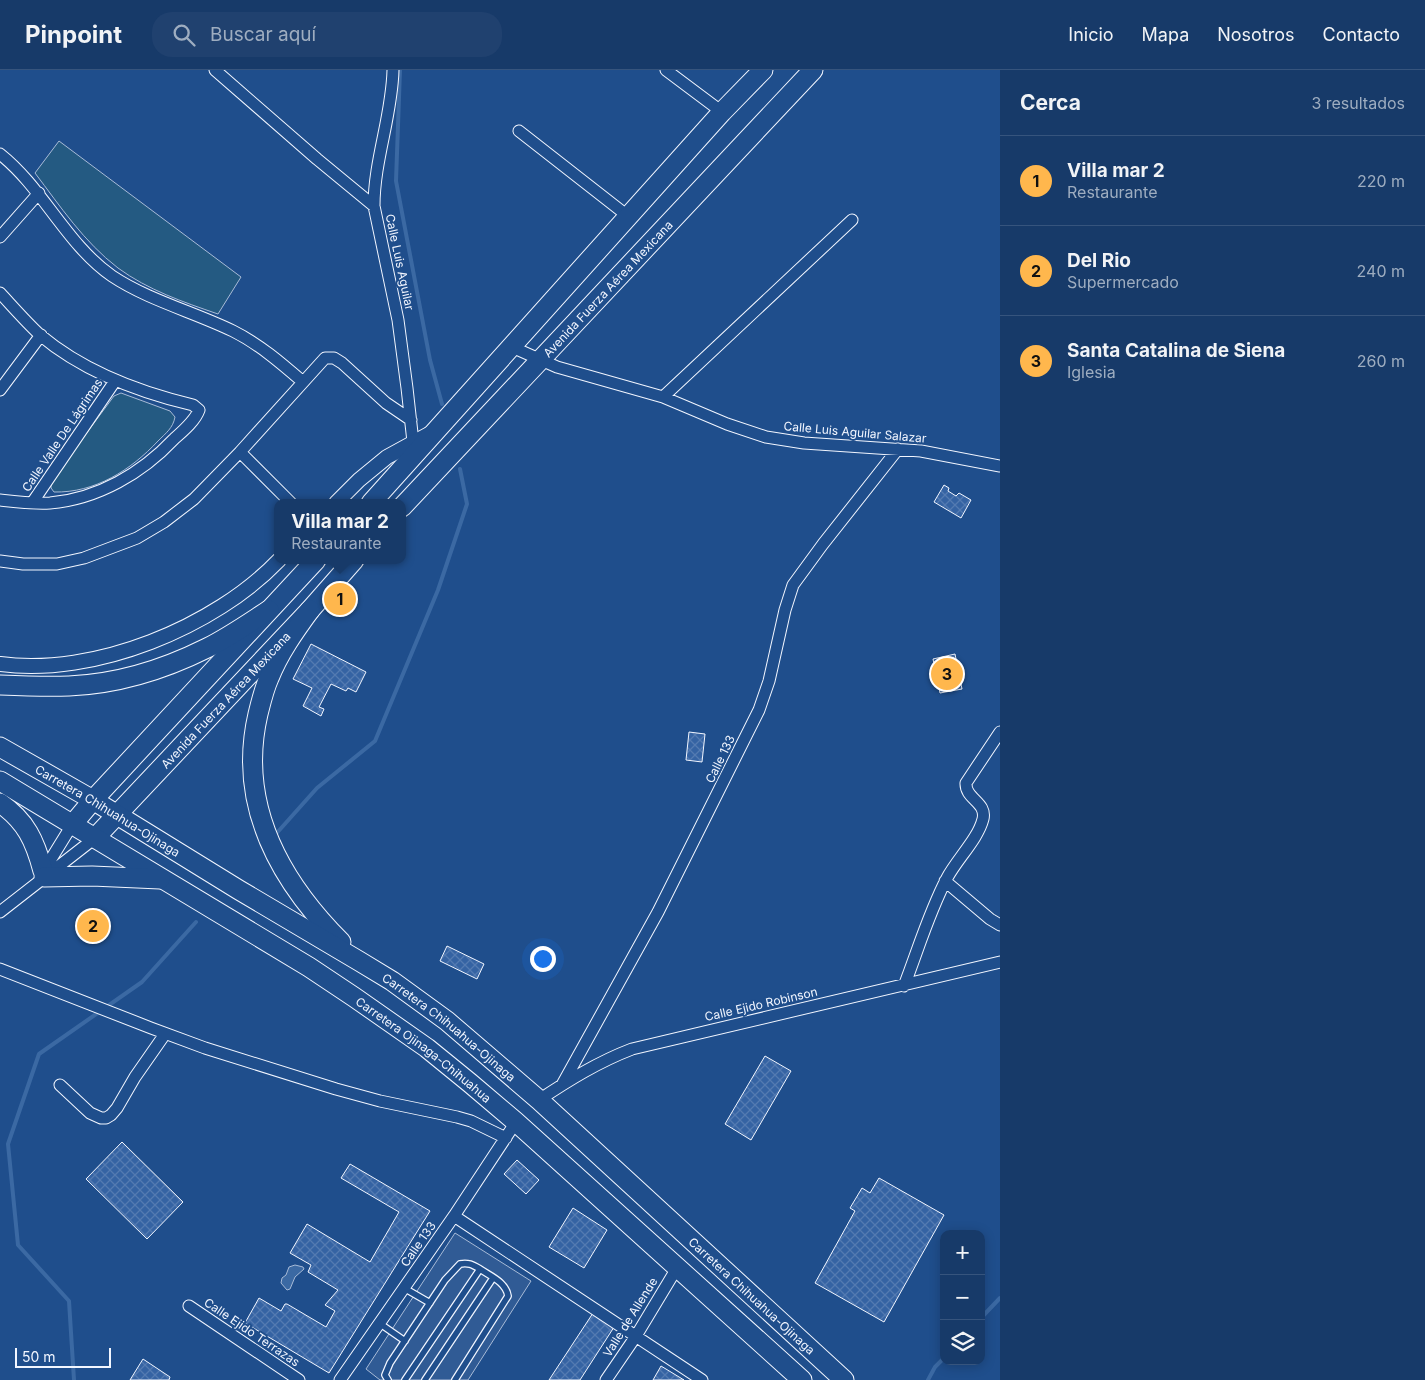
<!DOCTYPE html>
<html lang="es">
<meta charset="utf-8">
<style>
body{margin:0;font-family:Inter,sans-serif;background:#20416f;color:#f1f3f6}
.controls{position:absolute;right:15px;bottom:15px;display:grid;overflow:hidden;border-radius:10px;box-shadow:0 2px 12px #0003}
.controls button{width:45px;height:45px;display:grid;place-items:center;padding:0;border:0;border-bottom:1px solid #36547d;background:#173a69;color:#f1f3f6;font:25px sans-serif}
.scale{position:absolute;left:15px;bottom:12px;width:96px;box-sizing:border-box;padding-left:5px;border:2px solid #f2f6ff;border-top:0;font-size:14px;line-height:18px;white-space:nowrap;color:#f2f6ff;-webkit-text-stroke:4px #1f4e8c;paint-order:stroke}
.you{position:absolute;left:542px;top:888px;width:18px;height:18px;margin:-12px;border:4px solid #fff;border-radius:50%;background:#1a73e8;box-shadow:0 0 0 8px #1a73e833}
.badge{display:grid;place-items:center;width:32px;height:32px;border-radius:50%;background:#ffb74d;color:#111;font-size:16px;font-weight:700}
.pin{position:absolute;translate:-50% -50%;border:2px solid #fff;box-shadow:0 1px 5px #0006}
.popup{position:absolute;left:274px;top:429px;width:132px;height:65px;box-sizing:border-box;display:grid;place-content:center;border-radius:10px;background:#173a69;filter:drop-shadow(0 1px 4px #0005);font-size:16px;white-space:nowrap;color:#9eadc0}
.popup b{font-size:19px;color:#f1f3f6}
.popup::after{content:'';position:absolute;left:50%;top:100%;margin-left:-10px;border:10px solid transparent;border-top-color:#173a69}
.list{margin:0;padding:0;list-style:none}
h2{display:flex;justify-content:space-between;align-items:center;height:65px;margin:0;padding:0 20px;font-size:21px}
h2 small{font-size:16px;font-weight:400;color:#9eadc0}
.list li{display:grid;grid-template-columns:32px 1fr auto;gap:15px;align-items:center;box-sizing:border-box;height:90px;padding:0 20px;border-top:1px solid #36547d}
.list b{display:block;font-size:19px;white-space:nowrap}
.list p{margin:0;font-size:16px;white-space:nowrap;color:#9eadc0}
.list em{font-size:16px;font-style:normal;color:#9eadc0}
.icon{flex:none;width:28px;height:28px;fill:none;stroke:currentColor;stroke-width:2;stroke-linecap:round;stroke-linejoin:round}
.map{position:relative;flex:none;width:1000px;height:1310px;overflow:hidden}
header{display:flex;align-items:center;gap:30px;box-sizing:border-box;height:70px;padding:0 25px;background:#173a69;border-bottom:1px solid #36547d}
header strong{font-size:24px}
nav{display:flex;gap:28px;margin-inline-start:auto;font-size:18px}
.search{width:350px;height:45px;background:#20416f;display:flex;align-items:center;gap:12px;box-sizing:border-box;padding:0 18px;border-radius:20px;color:#9eadc0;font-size:19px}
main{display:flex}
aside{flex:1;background:#173a69}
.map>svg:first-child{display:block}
.park{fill:#245a82;stroke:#a8bbd7}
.parking{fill:#305b95;stroke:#a8bbd7}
.water{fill:#3b69a3;stroke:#a8bbd7}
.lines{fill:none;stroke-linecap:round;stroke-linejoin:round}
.stream{stroke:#3b69a3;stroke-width:4}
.building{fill:url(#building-cross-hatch);stroke:#f2f6ff}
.service-casing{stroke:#f2f6ff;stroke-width:8}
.minor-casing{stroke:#f2f6ff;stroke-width:13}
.tertiary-casing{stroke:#f2f6ff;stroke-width:16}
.primary-casing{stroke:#f2f6ff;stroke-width:21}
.trunk-casing{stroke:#f2f6ff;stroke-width:21}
.service{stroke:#1f4e8c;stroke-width:5.5}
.minor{stroke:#1f4e8c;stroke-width:11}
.tertiary{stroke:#1f4e8c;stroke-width:14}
.primary{stroke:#1f4e8c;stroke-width:19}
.trunk{stroke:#1f4e8c;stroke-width:19}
.labels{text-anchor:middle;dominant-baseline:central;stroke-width:4;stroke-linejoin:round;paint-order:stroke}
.street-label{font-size:12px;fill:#f2f6ff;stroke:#1f4e8c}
</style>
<header>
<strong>Pinpoint</strong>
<div class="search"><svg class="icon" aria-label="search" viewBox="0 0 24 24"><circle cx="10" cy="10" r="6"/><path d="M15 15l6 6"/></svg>Buscar aquí</div>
<nav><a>Inicio</a><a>Mapa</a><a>Nosotros</a><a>Contacto</a></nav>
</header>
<main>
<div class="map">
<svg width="1000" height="1310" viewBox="0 0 1000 1310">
<defs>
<pattern id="building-cross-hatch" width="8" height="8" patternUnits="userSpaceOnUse" patternTransform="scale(1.25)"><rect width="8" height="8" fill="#3563a3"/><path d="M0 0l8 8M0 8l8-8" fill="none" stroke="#537ab1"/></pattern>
</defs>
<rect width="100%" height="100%" fill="#1f4e8c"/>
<path class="park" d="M59,71L241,207L218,244C183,232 148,220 118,198C84,172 60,136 35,103Z
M121,323L170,341L175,347C173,358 166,363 158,371C131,400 95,423 54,422L51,418V411L114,326Z"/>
<path class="parking" d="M455,1163L531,1211L468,1310H380L366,1299Z"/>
<path class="water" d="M295,1195L303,1197L304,1199L295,1207L290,1219L287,1220L281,1213L282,1208L286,1205L289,1197Z"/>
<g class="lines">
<path class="stream" d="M400,0L396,111L430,290L442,334
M275,765L317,718L375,671L438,520L467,434L460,399
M981,1248L1000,1228
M74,1310L69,1231L18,1175L8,1074L39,984L142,912L196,852
M928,1310L935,1297L944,1288"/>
</g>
<path class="building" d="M944,415L949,418L948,421L956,426L959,423L971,430L961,448L934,432Z
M311,574L366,602L356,622L348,618L346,621L331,614L319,637L324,639L321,646L303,636L312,618L293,609Z
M955,584L962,619L940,623L933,589Z
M689,662L705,664L702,692L686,690Z
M447,876L484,894L477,909L440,891Z
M765,986L791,1001L751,1070L725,1054Z
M122,1072L183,1132L147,1169L86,1109Z
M517,1090L539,1110L526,1124L504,1104Z
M350,1094L430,1141L329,1303L245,1253L259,1228L281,1241L285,1234H287L326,1257L335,1241L325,1235L338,1220L308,1202L311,1195L290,1183L307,1154L370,1192L399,1142L341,1108Z
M879,1108L944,1145L884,1252L815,1213L855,1141L850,1138L862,1118L870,1123Z
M573,1138L607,1160L584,1198L549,1177Z
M595,1240L616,1254L580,1310H549Z
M143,1289L170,1307L169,1310H130Z
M661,1296L684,1310H653Z"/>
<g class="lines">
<defs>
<path id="service" d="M404,1218L430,1233
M379,1253L405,1271
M388,1310L385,1305L390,1293L445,1210L460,1194C468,1192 473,1195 480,1199L405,1310
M425,1310L493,1208
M455,1310L508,1226C506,1212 490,1206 480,1199"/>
<path id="minor" d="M215,0L317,89L374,136L398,250L407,318L413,372
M666,0L722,42
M519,61L629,147
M0,84C43,118 66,174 112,206C148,230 194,242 233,261C259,274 281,293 303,312
M374,136C374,90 392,46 393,0
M0,167L39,123
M0,223C13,237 26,252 40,265C84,302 138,322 193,335L199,340C195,351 183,361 174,369C142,403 98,429 50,433C33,434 17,432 0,430
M512,277L557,297L663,327L727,354L766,367L804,373L921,381L1000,396
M0,320L41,265
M663,327L852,150
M240,382L291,433
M32,433L115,311
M0,491L23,494H57L84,488L137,468L164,452L194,429L240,382L325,288H334L342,293L386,333L411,350
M43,802L72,755
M945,811L990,849L1000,855
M0,842L95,768
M0,899L151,958L205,978L336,1019L380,1031L457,1047L471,1051L506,1068
M904,916C918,880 929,842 947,808C957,789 978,769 983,749C987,732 965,729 966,713L1000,662
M60,1015L90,1043L101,1048H106L111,1045L117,1038L135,1007L165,964
M562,1015L658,842L759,640L769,611L785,540L793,515L823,474L898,379
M539,1030C569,1010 598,992 632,979L1000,892
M454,1146L702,1310
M189,1236L299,1310
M340,1310L454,1146L516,1052
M606,1310L636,1266L677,1198"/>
<path id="tertiary" d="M336,433L359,410L387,387L429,364
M0,594C94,607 215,557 279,490"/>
<g id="primary">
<path d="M371,433L722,42L763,0"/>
<path id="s1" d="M402,437L813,0"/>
<path d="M72,755L93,730L316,490"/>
<path id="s2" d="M95,768L310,540L354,490"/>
</g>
<g id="trunk">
<path d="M310,540C294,562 279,583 269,608C264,619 261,632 258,644C237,734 279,810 341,872"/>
<path d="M0,615C23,616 46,617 69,616C117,614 165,599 207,578C229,567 249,553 269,540"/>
<path id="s3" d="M0,677L93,730L239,820L359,891L392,911L447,951L539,1030L844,1310"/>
<path id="s4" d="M0,711L309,897L354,927L427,978L470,1013L516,1052L802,1310"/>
<path d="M0,733C26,751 35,771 43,801"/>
<path d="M44,807L92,806L160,809"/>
</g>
</defs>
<use href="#service" class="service-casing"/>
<use href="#minor" class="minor-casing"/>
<use href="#tertiary" class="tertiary-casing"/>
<use href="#primary" class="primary-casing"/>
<use href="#trunk" class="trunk-casing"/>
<use href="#service" class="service"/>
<use href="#minor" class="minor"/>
<use href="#tertiary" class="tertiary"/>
<use href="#primary" class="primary"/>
<use href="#trunk" class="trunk"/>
</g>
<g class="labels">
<g class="street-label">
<text transform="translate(400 192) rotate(78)">Calle Luis Aguilar</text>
<text stroke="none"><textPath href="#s1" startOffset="300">Avenida Fuerza Aérea Mexicana</textPath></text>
<text transform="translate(855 362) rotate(5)">Calle Luis Aguilar Salazar</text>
<text transform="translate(62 365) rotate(-56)">Calle Valle De Lágrimas</text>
<text stroke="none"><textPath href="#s2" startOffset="190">Avenida Fuerza Aérea Mexicana</textPath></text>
<text transform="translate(720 689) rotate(-64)">Calle 133</text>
<text stroke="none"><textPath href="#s3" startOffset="125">Carretera Chihuahua-Ojinaga</textPath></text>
<text transform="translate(761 934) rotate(-13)">Calle Ejido Robinson</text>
<text stroke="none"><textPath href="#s3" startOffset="530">Carretera Chihuahua-Ojinaga</textPath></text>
<text stroke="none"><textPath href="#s4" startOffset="502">Carretera Ojinaga-Chihuahua</textPath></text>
<text transform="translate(418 1174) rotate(-55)">Calle 133</text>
<text stroke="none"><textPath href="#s3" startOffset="935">Carretera Chihuahua-Ojinaga</textPath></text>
<text transform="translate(630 1247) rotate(-58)">Valle de Allende</text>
<text transform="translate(252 1262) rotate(34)">Calle Ejido Terrazas</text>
</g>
</g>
</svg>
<div class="controls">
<button>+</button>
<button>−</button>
<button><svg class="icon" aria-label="layers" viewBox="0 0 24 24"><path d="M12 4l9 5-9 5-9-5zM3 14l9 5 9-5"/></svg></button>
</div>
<div class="scale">50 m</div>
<div class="you"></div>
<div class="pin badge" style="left:340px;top:529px">1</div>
<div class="popup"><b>Villa mar 2</b>Restaurante</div>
<div class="pin badge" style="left:93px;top:856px">2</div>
<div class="pin badge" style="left:947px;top:604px">3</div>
</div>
<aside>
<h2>Cerca<small>3 resultados</small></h2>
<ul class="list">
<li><span class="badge">1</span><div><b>Villa mar 2</b><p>Restaurante</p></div><em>220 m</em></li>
<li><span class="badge">2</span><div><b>Del Rio</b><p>Supermercado</p></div><em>240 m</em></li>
<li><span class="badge">3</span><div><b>Santa Catalina de Siena</b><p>Iglesia</p></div><em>260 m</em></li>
</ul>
</aside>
</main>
